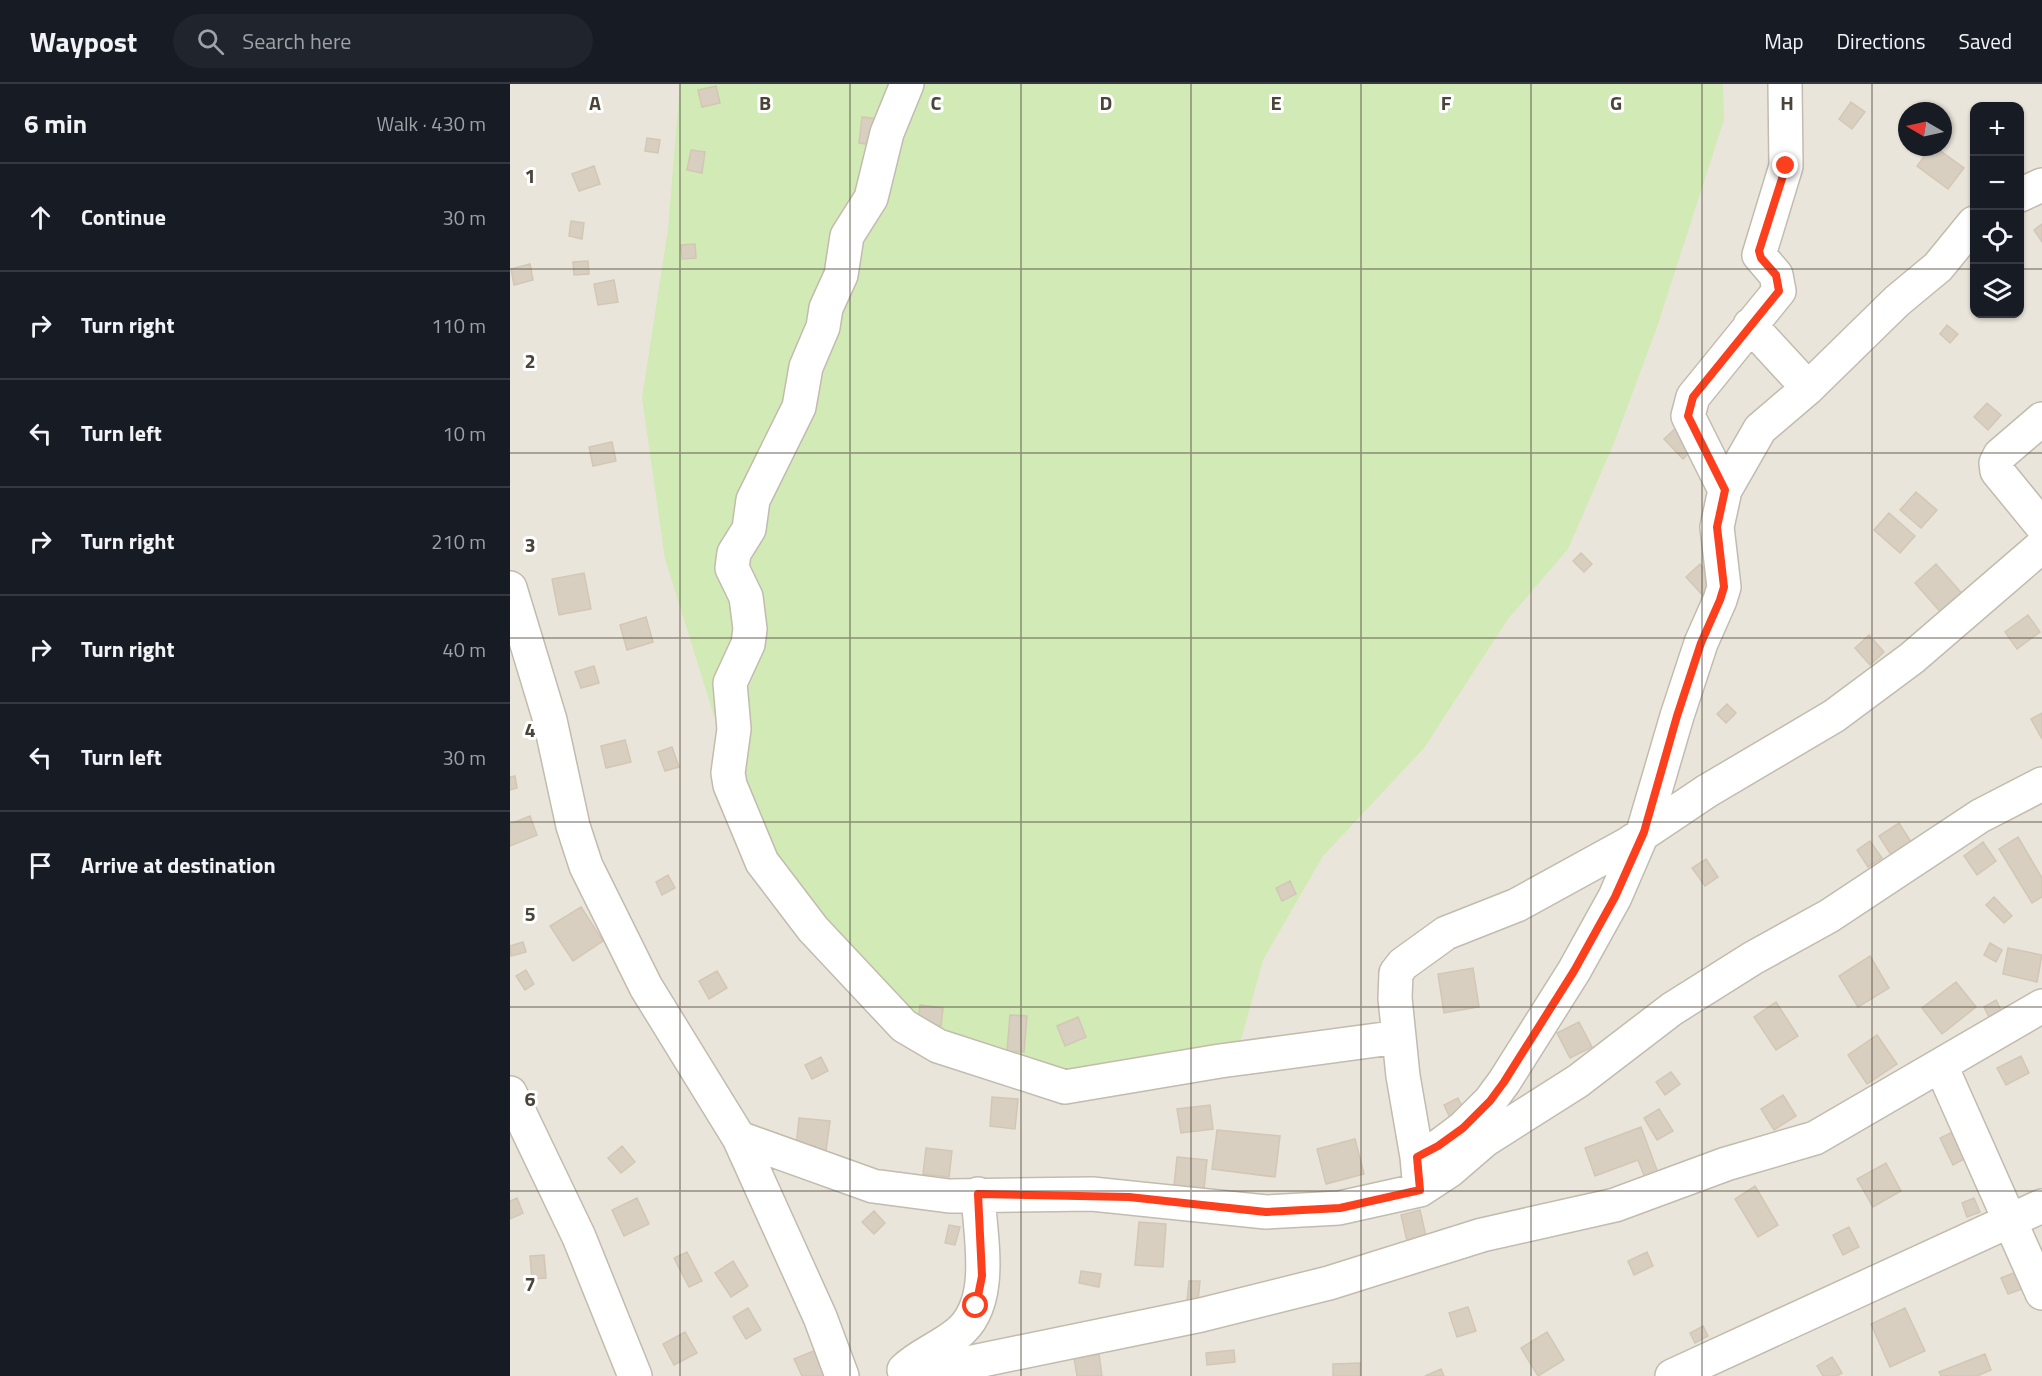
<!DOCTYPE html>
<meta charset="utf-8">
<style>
body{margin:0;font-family:"Titillium Web",sans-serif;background:#20242c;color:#f1f3f6}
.controls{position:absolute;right:18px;top:18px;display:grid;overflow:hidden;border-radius:12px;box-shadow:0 2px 4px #0004}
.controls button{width:54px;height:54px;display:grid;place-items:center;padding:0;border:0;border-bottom:2px solid #363941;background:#171b24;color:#f1f3f6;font:30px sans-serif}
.compass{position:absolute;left:1388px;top:18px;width:54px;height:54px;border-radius:50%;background:#171b24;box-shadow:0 2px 4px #0004;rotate:279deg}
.stop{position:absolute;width:18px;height:18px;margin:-14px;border:4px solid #fc3f1d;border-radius:50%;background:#fff}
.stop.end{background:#fc3f1d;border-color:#fff;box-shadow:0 2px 6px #0008}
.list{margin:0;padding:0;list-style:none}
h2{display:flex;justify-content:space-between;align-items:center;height:78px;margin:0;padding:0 24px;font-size:26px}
h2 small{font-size:20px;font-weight:400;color:#9ea1a6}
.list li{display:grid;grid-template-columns:39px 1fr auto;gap:18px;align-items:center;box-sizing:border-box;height:108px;padding:0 24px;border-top:2px solid #363941}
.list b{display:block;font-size:22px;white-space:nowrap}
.list em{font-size:20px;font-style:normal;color:#9ea1a6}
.icon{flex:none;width:33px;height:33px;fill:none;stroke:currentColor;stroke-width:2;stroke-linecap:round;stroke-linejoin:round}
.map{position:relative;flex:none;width:1532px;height:1292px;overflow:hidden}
header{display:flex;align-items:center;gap:36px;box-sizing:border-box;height:84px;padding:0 30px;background:#171b24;border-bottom:2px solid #363941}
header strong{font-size:28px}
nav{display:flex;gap:33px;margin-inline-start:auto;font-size:21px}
.search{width:420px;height:54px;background:#20242c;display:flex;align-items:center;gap:15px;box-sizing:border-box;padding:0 21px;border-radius:33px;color:#9ea1a6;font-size:22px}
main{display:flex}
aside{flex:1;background:#171b24}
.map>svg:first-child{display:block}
.residential{fill:#eae5da;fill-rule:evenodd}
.green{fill:#d2eab5}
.building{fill:#d8cfc1;stroke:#d3c7b4;stroke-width:1.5}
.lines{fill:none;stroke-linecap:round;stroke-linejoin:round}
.minor-casing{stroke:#c2bbae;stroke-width:36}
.minor{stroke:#fff;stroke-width:33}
.route{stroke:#fc3f1d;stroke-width:8}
.grid{fill:none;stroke:#4b4439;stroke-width:1.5;stroke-opacity:0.55}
.grid-label{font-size:20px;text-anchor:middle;font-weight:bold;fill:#4b4439;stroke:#fff;stroke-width:6;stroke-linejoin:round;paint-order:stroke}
</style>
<header>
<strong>Waypost</strong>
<div class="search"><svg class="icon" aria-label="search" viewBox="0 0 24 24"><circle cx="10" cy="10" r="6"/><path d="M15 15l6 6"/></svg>Search here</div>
<nav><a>Map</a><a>Directions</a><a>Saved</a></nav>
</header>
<main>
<aside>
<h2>6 min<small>Walk · 430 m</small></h2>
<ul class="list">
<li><svg class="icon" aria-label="ahead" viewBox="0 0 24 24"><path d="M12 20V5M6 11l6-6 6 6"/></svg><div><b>Continue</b></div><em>30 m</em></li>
<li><svg class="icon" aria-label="right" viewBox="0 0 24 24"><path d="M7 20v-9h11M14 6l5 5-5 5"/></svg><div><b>Turn right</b></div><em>110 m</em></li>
<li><svg class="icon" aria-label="left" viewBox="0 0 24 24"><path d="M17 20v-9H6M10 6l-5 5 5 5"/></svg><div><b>Turn left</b></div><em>10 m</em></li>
<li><svg class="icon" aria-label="right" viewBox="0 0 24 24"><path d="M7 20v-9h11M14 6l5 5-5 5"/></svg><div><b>Turn right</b></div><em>210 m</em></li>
<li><svg class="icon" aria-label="right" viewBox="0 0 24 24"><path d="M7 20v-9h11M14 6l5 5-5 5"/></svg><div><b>Turn right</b></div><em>40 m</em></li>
<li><svg class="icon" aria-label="left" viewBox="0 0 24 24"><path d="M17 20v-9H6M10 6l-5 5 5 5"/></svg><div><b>Turn left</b></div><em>30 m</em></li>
<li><svg class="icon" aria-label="arrive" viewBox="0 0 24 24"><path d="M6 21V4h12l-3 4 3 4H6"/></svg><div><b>Arrive at destination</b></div></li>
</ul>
</aside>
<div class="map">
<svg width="1532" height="1292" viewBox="0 0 1532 1292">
<rect width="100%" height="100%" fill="#f6f3ec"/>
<path class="residential" d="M0,0H1532V1292H0ZM1464,22H1510V230H1464ZM1397,27H1433V63H1397Z"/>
<path class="green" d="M170,0H1213L1214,36L1147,243L1104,359L1058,465L998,535L914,664L813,772L753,876L731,956L679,968L533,994L368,923L315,855L220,683L155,475L132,314L158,145Z"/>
<path class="building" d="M206,2L210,19L192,23L188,6Z
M1341,18L1355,28L1342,45L1329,35Z
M352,33L368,35L365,61L349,59Z
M137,54L150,56L148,69L135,67Z
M1421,63H1425L1454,84L1438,105L1407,82Z
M181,66L195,68L192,89L177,86Z
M84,82L90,100L69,107L62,90Z
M61,137L74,139L72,155L59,152Z
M1532,140V158L1524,146Z
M185,160L186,174L172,175L171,161Z
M78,177L79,190L64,191L63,178Z
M20,180L23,196L4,201L1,185Z
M104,196L108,218L88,221L84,200Z
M1437,241L1448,250L1440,259L1430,250Z
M1477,319L1491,331L1478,346L1464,333Z
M1168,342L1187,361L1173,375L1154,355Z
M102,358L106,377L83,382L79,363Z
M1406,408L1427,426L1411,444L1390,426Z
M1379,429L1405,452L1390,469L1364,446Z
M1071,469L1082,480L1074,488L1063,477Z
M1190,480L1210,501L1196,515L1176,493Z
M1426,480L1455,513L1434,532L1405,499Z
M74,489L81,525L49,531L42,495Z
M1518,531L1530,548L1507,565L1495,548Z
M136,533L143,558L117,566L110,541Z
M1359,551L1374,568L1360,581L1345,564Z
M84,582L89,599L71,604L65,588Z
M1217,620L1226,629L1216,639L1207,630Z
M1532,629V655L1521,635Z
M115,656L121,678L96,684L91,662Z
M162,663L169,683L155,687L148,668Z
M5,692L7,704L0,706V693Z
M20,732L27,751L0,762V740Z
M1389,739L1403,761L1383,774L1369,752Z
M1508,753L1532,794V813L1522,819L1489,765Z
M1360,757L1372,774L1358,783L1347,766Z
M1473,758L1486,777L1467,791L1454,772Z
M1196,775L1208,793L1195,802L1182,784Z
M158,791L165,804L152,811L146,798Z
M780,797L786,810L772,817L766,804Z
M1484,813L1502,832L1494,839L1476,821Z
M71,823L93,857L63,877L40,842Z
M13,858L16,868L1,872L0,862Z
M1480,859L1492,866L1486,878L1474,871Z
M1498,864L1532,871L1527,898L1493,890Z
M1360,872L1379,904L1348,923L1329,892Z
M963,884L969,923L934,929L928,890Z
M16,886L24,900L15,906L6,892Z
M207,887L217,904L199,915L189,897Z
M1446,898L1466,923L1432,950L1412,924Z
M1486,916L1494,932L1482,939L1474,923Z
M1266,918L1288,952L1266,966L1244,933Z
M410,921L433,924L431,942L408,939Z
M500,931L517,932L514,968L497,967Z
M568,933L576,953L555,962L547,942Z
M1069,938L1082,963L1060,974L1047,949Z
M1367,951L1387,980L1357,1000L1338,971Z
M1511,972L1519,989L1496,1001L1487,984Z
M311,973L318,987L302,995L295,981Z
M1161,988L1170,1000L1155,1011L1146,998Z
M1273,1011L1286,1032L1264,1046L1251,1025Z
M482,1013L508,1015L505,1045L480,1042Z
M948,1014L956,1031L942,1038L934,1021Z
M700,1021L703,1045L671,1049L667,1025Z
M1149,1025L1163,1047L1147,1056L1134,1034Z
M289,1034L320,1037L316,1067L286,1064Z
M1131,1043L1148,1089L1135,1094L1128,1076L1085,1092L1075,1064Z
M1449,1045L1462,1071L1443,1081L1430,1054Z
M707,1046L770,1052L765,1093L702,1085Z
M845,1055L854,1090L816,1100L807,1065Z
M112,1062L125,1078L111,1089L98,1074Z
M416,1064L442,1067L439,1093L413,1090Z
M667,1073L697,1076L694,1105L664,1102Z
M1376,1079L1391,1107L1363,1123L1347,1095Z
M1245,1102L1268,1141L1248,1153L1225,1115Z
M7,1114L13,1129L0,1135V1117Z
M127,1114L139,1140L114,1152L102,1126Z
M1464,1114L1470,1128L1457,1133L1452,1119Z
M910,1126L917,1157L898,1161L891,1131Z
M364,1127L375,1139L364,1150L352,1138Z
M629,1138L656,1140L653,1183L625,1181Z
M439,1141L450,1143L445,1161L435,1159Z
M1339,1143L1349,1163L1333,1171L1323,1151Z
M177,1168L192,1197L179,1203L164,1174Z
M1137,1168L1143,1182L1124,1191L1118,1177Z
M34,1171L36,1194L22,1195L20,1172Z
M223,1177L238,1202L221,1213L205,1189Z
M1516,1184L1523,1201L1498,1210L1491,1194Z
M571,1187L591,1190L589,1203L569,1199Z
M679,1197H690L688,1217H677Z
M958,1223L966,1247L947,1253L939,1229Z
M238,1224L251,1246L236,1255L223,1233Z
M1395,1224L1415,1267L1380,1283L1361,1240Z
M1193,1242L1198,1252L1185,1259L1180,1249Z
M175,1248L187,1269L164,1281L153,1260Z
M1037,1248L1054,1276L1028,1292L1011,1264Z
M311,1264L323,1292H292L284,1275Z
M724,1266L725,1278L697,1281L696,1269Z
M589,1270L592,1292H567L564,1274Z
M1475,1270L1481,1286L1467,1292H1431L1429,1288Z
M1322,1273L1332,1289L1327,1292H1313L1307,1282Z
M850,1279V1292H823V1280Z
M931,1285L934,1292H915Z"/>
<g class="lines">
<defs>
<path id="minor" d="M397,0L377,49L361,114L337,152L331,191L316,224L313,243L296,283L289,323L243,416L239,445L224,469L222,484L236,513L240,545L238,560L220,599L224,645L218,689L220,701L252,778L303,845L394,942L428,962L555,1003L710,977L889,953
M1510,111L1532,101
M1240,241L1298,304
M1532,335L1490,371L1486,379L1487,387L1532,442
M1215,406L1250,345L1298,304L1387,217L1428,183L1464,139
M0,504L40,636L63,742L76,782L136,903L229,1054L310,1233L332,1292
M1431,982L1532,1209
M0,1009L69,1153L125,1292
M229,1054L363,1102L439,1112L582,1110L756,1128L829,1124L910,1106L939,1087L975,1056L1068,997L1162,925L1243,874L1319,832L1470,732L1532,700
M907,1073L893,992L885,914L886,889L893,880L936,849L1007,821L1118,760L1197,707L1324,632L1402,574L1532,462
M910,1106L907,1073L929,1062L953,1044L980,1017L994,998L1064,887L1105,813L1133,748L1167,632L1191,559L1210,516L1214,503L1207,443L1215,406L1178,332L1183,313L1269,207L1266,191L1249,171L1276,82L1275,0
M394,1286C409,1271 430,1264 447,1250C486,1220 470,1153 468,1110
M395,1292L691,1231L819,1199L972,1151L1105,1121L1216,1080L1305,1054L1532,922
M1162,1292L1532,1122"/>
</defs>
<use href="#minor" class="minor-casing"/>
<use href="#minor" class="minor"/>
</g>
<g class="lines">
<path class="route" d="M466,1222L472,1192L468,1110L619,1113L756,1128L830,1124L910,1106L907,1073L928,1062L953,1044L980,1017L994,998L1064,887L1105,813L1134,748L1167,632L1191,559L1210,516L1214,503L1207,443L1215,406L1178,332L1183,313L1269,207L1266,191L1251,174L1249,167L1276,82"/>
</g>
<path class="grid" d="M170,0V1292M340,0V1292M511,0V1292M681,0V1292M851,0V1292M1021,0V1292M1192,0V1292M1362,0V1292M0,185H1464M1510,185H1532M0,369H1532M0,554H1532M0,738H1532M0,923H1532M0,1107H1532"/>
<g class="grid-label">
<text x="85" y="26">A</text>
<text x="255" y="26">B</text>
<text x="426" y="26">C</text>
<text x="596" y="26">D</text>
<text x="766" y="26">E</text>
<text x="936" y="26">F</text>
<text x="1106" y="26">G</text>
<text x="1277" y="26">H</text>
<text x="20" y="99">1</text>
<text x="20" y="284">2</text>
<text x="20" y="468">3</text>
<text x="20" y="653">4</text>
<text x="20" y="837">5</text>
<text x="20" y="1022">6</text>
<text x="20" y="1207">7</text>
</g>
</svg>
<div class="controls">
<button>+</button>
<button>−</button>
<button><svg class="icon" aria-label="locate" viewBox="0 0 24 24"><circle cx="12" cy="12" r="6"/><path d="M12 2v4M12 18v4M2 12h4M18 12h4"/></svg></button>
<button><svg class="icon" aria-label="layers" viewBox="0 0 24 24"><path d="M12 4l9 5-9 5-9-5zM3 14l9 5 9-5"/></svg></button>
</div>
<svg class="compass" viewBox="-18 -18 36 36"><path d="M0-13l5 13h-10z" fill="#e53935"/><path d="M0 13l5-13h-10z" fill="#9ea1a6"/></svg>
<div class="stop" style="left:466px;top:1222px"></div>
<div class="stop end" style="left:1276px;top:82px"></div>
</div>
</main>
